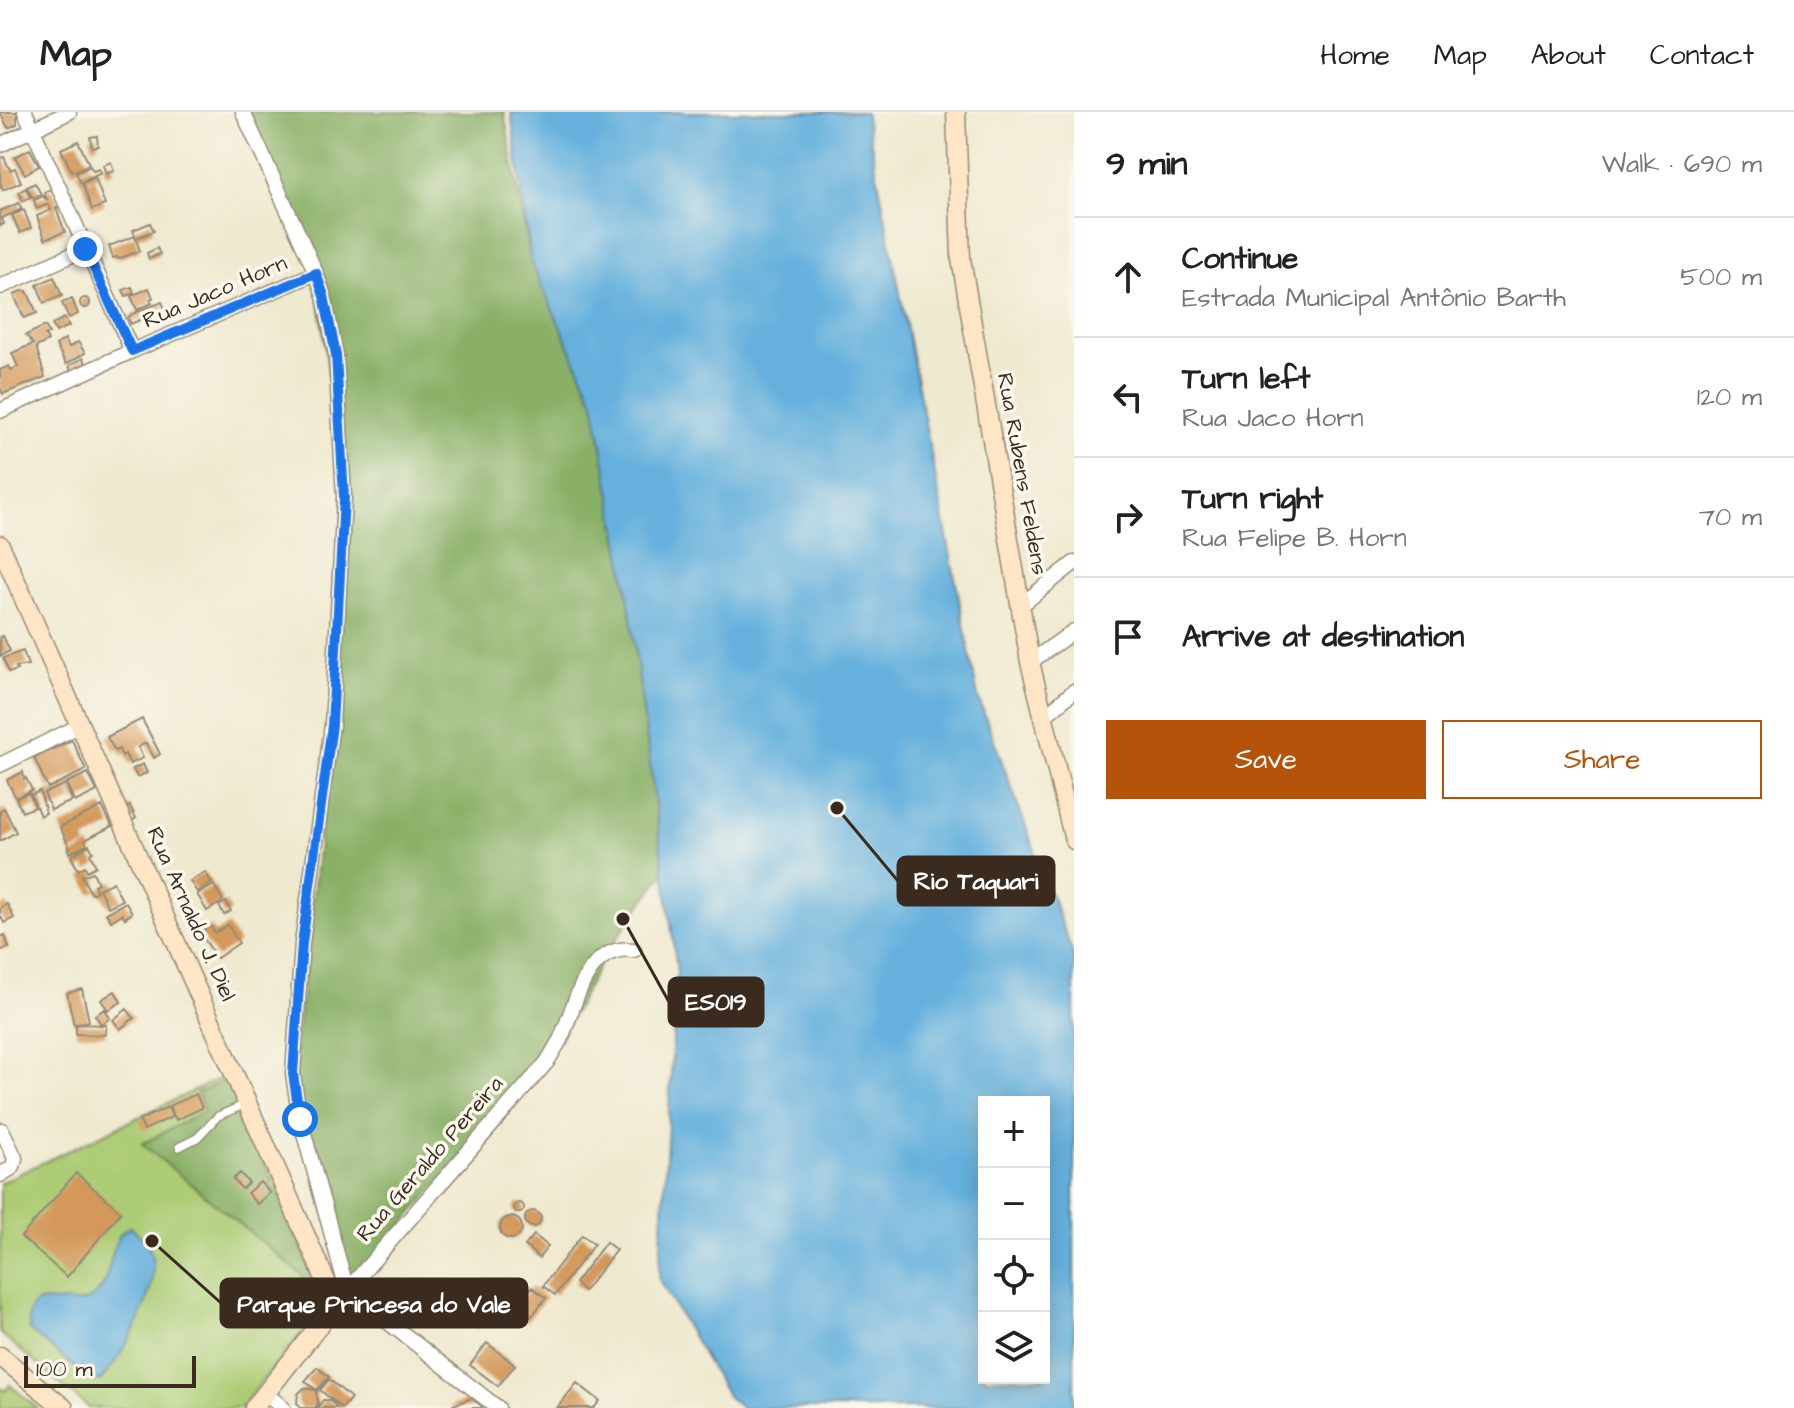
<!DOCTYPE html>
<meta charset="utf-8">
<style>
body{margin:0;font-family:"Architects Daughter",sans-serif;background:#f2f2f2;color:#222}
.controls{position:absolute;right:24px;bottom:24px;display:grid;overflow:hidden;border-radius:0px;box-shadow:0 4px 20px #0003}
.controls button{width:72px;height:72px;display:grid;place-items:center;padding:0;border:0;border-bottom:2px solid #e0e0e0;background:#fff;color:#222;font:40px sans-serif}
.scale{position:absolute;left:24px;bottom:20px;width:172px;box-sizing:border-box;padding-left:8px;border:4px solid #3b2a1e;border-top:0;font-size:22px;line-height:28px;white-space:nowrap;color:#3b2a1e;-webkit-text-stroke:6px #fbf7ec;paint-order:stroke}
.stop{position:absolute;width:24px;height:24px;margin:-18px;border:6px solid #1a73e8;border-radius:50%;background:#fff}
.stop.end{background:#1a73e8;border-color:#fff;box-shadow:0 2px 8px #0008}
.list{margin:0;padding:0;list-style:none}
h2{display:flex;justify-content:space-between;align-items:center;height:104px;margin:0;padding:0 32px;font-size:34px}
h2 small{font-size:26px;font-weight:400;color:#767676}
.list li{display:grid;grid-template-columns:52px 1fr auto;gap:24px;align-items:center;box-sizing:border-box;height:120px;padding:0 32px;border-top:2px solid #e0e0e0}
.list b{display:block;font-size:30px;white-space:nowrap}
.list p{margin:0;font-size:26px;white-space:nowrap;color:#767676}
.list em{font-size:26px;font-style:normal;color:#767676}
.actions{display:flex;gap:16px;padding:24px 32px}
.actions a{flex:1;padding:18px 0;border:2px solid #b45309;border-radius:0px;text-align:center;font-size:28px;color:#b45309}
.actions .main{background:#b45309;color:#fff}
.icon{flex:none;width:44px;height:44px;fill:none;stroke:currentColor;stroke-width:2;stroke-linecap:round;stroke-linejoin:round}
.map{position:relative;flex:none;width:1074px;height:1296px;overflow:hidden}
header{display:flex;align-items:center;gap:48px;box-sizing:border-box;height:112px;padding:0 40px;background:#fff;border-bottom:2px solid #e0e0e0}
header strong{font-size:38px}
nav{display:flex;gap:44px;margin-inline-start:auto;font-size:28px}
main{display:flex}
aside{flex:1;background:#fff}
.map>svg:first-child{display:block}
.green{fill:#accc74;stroke:#747b49;stroke-width:2}
.forest{fill:#89b066;stroke:#626d42;stroke-width:2}
.water{fill:#65b0dd;stroke:#506d7e;stroke-width:2;fill-rule:evenodd}
.building{fill:#d4995a}
.lines{fill:none;stroke-linecap:round;stroke-linejoin:round}
.lane-casing{stroke:#958a76;stroke-width:10}
.street-casing{stroke:#958a76;stroke-width:17}
.secondary-casing{stroke:#958a76;stroke-width:21}
.lane{stroke:#fff;stroke-width:7}
.street{stroke:#fff;stroke-width:14}
.secondary{stroke:#fde5c5;stroke-width:18}
.route{stroke:#1a73e8;stroke-width:10}
.labels{text-anchor:middle;dominant-baseline:central;stroke-width:7;stroke-linejoin:round;paint-order:stroke}
.street-label{font-size:22px;fill:#3b2a1e;stroke:#fbf7ec}
.leader{fill:none;stroke:#3b2a1e;stroke-width:3}
.callout-dot{fill:#3b2a1e;stroke:#fbf7ec;stroke-width:3}
.callout{fill:#3b2a1e;stroke:#3b2a1e;stroke-width:3}
.callout-label{font-size:24px;text-anchor:middle;font-weight:bold;fill:#fff}
</style>
<header>
<strong>Map</strong>
<nav><a>Home</a><a>Map</a><a>About</a><a>Contact</a></nav>
</header>
<main>
<div class="map">
<svg width="1074" height="1296" viewBox="0 0 1074 1296">
<rect width="100%" height="100%" fill="#fbf7ec"/>
<filter id="ink" filterUnits="userSpaceOnUse"><feTurbulence type="fractalNoise" baseFrequency=".0125" numOctaves="2"/><feDisplacementMap in="SourceGraphic" scale="16" xChannelSelector="R" yChannelSelector="G"/><feConvolveMatrix kernelMatrix="1 2 1 2 8 2 1 2 1" color-interpolation-filters="sRGB"/></filter>
<filter id="wash" filterUnits="userSpaceOnUse"><feTurbulence type="fractalNoise" baseFrequency=".006" numOctaves="4" result="noise"/><feDisplacementMap in="SourceGraphic" scale="32" xChannelSelector="R" yChannelSelector="G"/><feGaussianBlur stdDeviation="1.8" result="paint"/><feColorMatrix in="noise" values="0 0 0 0 0 0 0 0 0 0 0 0 0 0 0 0 0 1.4 0 .05"/><feComposite in="paint" operator="in"/></filter>
<g filter="url(#wash)">
<rect width="100%" height="100%" fill="#efe9cf"/>
<path class="green" d="M229,962L329,1187L240,1296H89L0,1221V1071Z
M10,1273L37,1296H0V1275L5,1279Z"/>
<path class="forest" d="M243,0H504L531,150L594,289L627,475L664,761L604,844L560,927L347,1178L293,962L332,613L344,385L316,161Z
M227,968L320,1175L307,1178L302,1163L142,1032L204,999L197,981Z"/>
<path class="water" d="M511,0H865L978,585L1074,845V1296H743L728,1285L659,1167L677,859L627,475L594,289L531,150ZM1044,990V1266H984V990Z
M131,1115C140,1123 150,1132 152,1145C159,1181 123,1244 100,1269L91,1268L30,1219C20,1170 66,1199 88,1188C118,1174 104,1123 131,1115Z"/>
<g id="blocks">
<path class="building" d="M0,0H17V12L8,16Z
M97,24L98,34L92,35L90,25Z
M78,29L89,52L72,60L61,37Z
M30,37L39,54L25,62L15,45Z
M4,45L10,58L15,56L21,70L3,78L0,71V46Z
M111,50L114,59L106,62L103,53Z
M90,54L93,59L99,57L101,61L81,71L76,61Z
M95,66L105,93L92,98L82,71Z
M35,71L41,82L33,86L27,75Z
M26,76L30,85L23,89L19,80Z
M51,77L61,94L56,96L65,120L45,127L37,104L51,98L48,92L37,97L34,88L43,84L47,88L44,80Z
M19,91L22,97L2,106L4,112L0,114V99Z
M24,98L31,116L20,121L12,103Z
M150,111L154,119L136,126L133,118Z
M135,124L140,139L118,147L117,145L113,146L109,134Z
M157,136L160,142L149,147L147,141Z
M54,165L62,184L44,191L37,173Z
M132,175L134,181L126,184L123,178Z
M149,176L153,186L150,187L152,191L137,198L131,184Z
M21,179H27L37,201L24,206L14,183Z
M80 191a5 5 0 1 1 10 0a5 5 0 1 1-10 0Z
M72,187L78,202L69,206L62,191Z
M162,190L168,204L154,210L151,203L131,212L128,206L132,202Z
M65,206L69,214L56,220L52,212Z
M45,214L49,221L45,223L48,229L36,235L45,265L3,282L0,276V258L9,254L11,258L18,255L12,241L33,232L26,223Z
M65,227L69,235L78,230L85,241L66,252L56,233Z
M83,246L87,255L73,262L69,254Z
M3,524L10,539L0,544V525Z
M23,539L28,553L16,555L17,558L9,561L3,546Z
M142,607L160,642L154,646L146,631L138,635L143,646L130,652L125,642L122,644L119,637L115,639L107,625Z
M72,628L86,658L48,676L34,646Z
M143,652L147,661L137,665L133,657Z
M23,660L24,667L26,666L32,678L16,686L7,668Z
M88,661L97,679L75,690L66,671Z
M66,672L72,689L51,698L44,681Z
M40,679L46,701L40,704L31,683Z
M29,681L35,695L22,700L16,686Z
M102,694L112,714L85,728L87,733L70,741L68,737L70,736L60,715Z
M130,694L136,706L131,709L125,696Z
M4,696L16,720L0,729V699Z
M89,733L93,740L90,742L96,754L87,759L85,754L78,758L71,744Z
M93,760L98,771L94,773L97,779L91,782L82,764Z
M205,760L212,771L197,780L190,769Z
M113,770L122,788L108,795L99,777Z
M214,773L223,789L207,799L197,782Z
M126,790L132,801L125,806L122,802L111,809L106,801Z
M226,790L231,799L224,803L219,794Z
M7,792L14,806L4,811L0,803V796Z
M228,813L239,831L217,846L200,821L210,814L215,821Z
M5,823L9,836L1,838L0,825Z
M82,877L89,909L74,913L67,881Z
M115,879L121,890L108,898L101,888Z
M105,897L110,906L101,912L95,903Z
M127,897L134,906L120,917L113,908Z
M76,912L106,913L105,923L76,922Z
M196,982L202,996L176,1008L169,994Z
M168,995L172,1005L144,1018L139,1008Z
M76,1061L121,1100L67,1165L21,1125Z
M240,1061L249,1071L242,1077L233,1067Z
M260,1070L270,1081L257,1092L247,1081Z
M514 1096a5 5 0 1 1 10 0a5 5 0 1 1-10 0Z
M525 1107a8 8 0 1 1 16 0a8 8 0 1 1-16 0Z
M500 1116a11 11 0 1 1 22 0a11 11 0 1 1-22 0Z
M534,1123L548,1134L539,1146L525,1134Z
M582,1123L594,1132L555,1183L543,1174Z
M606,1130L616,1138L584,1179L575,1171Z
M489,1167L509,1184L499,1196L478,1179Z
M532,1175L546,1186L527,1210L512,1199Z
M473,1194L487,1205L479,1216L465,1205Z
M487,1231L515,1253L498,1274L470,1253Z
M317,1255L329,1265L316,1279L318,1292L315,1296H301L297,1291L298,1282L304,1276L316,1278L305,1269Z
M329,1267L351,1286L342,1296L320,1278Z
M577,1271L600,1289L594,1296H557Z
M472,1286L484,1296H450L453,1293Z
M323,1288H330L337,1296H317Z"/>
</g>
</g>
<g filter="url(#ink)">
<use href="#blocks" fill-opacity="0" stroke="#958a76" stroke-width="2"/>
<g class="lines">
<defs>
<path id="lane" d="M179,1035L197,1026L218,1004L246,992"/>
<path id="street" d="M25,0L132,239
M243,0L316,161L324,184L336,243L344,385L332,613L302,831L293,962L300,1007L347,1178
M0,33L69,0
M0,175L85,137
M0,299L132,239L316,161
M1020,494L1074,451
M1030,550L1074,519
M1042,606L1074,579
M0,653L81,613
M0,1063L13,1055L15,1046L2,1018
M347,1178L498,1296
M343,1183L547,950C551,943 556,935 560,928C576,894 585,831 634,838
M266,1282L283,1296"/>
<path id="secondary" d="M956,0L961,147L1030,550L1074,728
M0,433L336,1192L254,1296
M0,1244L64,1296"/>
</defs>
<use href="#lane" class="lane-casing"/>
<use href="#street" class="street-casing"/>
<use href="#secondary" class="secondary-casing"/>
<use href="#lane" class="lane"/>
<use href="#street" class="street"/>
<use href="#secondary" class="secondary"/>
</g>
</g>
<g class="lines" filter="url(#ink)">
<path class="route" d="M85,137L132,239L316,161L324,184L336,243L344,385L332,613L302,831L293,962L300,1007"/>
</g>
<g class="labels">
<g class="street-label">
<text transform="translate(215 180) rotate(-23)">Rua Jaco Horn</text>
<text transform="translate(1022 362) rotate(80)">Rua Rubens Feldens</text>
<text transform="translate(191 802) rotate(66)">Rua Arnaldo J. Diel</text>
<text transform="translate(430 1047) rotate(-49)">Rua Geraldo Pereira</text>
</g>
</g>
<path class="leader" d="M837 696L898 769M623 807L669 890M152 1129L221 1191"/>
<g class="callout-dot">
<circle cx="837" cy="696" r="8"/>
<circle cx="623" cy="807" r="8"/>
<circle cx="152" cy="1129" r="8"/>
</g>
<g class="callout">
<rect x="898" y="745" width="156" height="48" rx="8"/>
<rect x="669" y="866" width="94" height="48" rx="8"/>
<rect x="221" y="1167" width="306" height="48" rx="8"/>
</g>
<g class="callout-label">
<text x="976" y="777">Rio Taquari</text>
<text x="716" y="898">ES019</text>
<text x="374" y="1200">Parque Princesa do Vale</text>
</g>
</svg>
<div class="controls">
<button>+</button>
<button>−</button>
<button><svg class="icon" aria-label="locate" viewBox="0 0 24 24"><circle cx="12" cy="12" r="6"/><path d="M12 2v4M12 18v4M2 12h4M18 12h4"/></svg></button>
<button><svg class="icon" aria-label="layers" viewBox="0 0 24 24"><path d="M12 4l9 5-9 5-9-5zM3 14l9 5 9-5"/></svg></button>
</div>
<div class="scale">100 m</div>
<div class="stop" style="left:300px;top:1007px"></div>
<div class="stop end" style="left:85px;top:137px"></div>
</div>
<aside>
<h2>9 min<small>Walk · 690 m</small></h2>
<ul class="list">
<li><svg class="icon" aria-label="ahead" viewBox="0 0 24 24"><path d="M12 20V5M6 11l6-6 6 6"/></svg><div><b>Continue</b><p>Estrada Municipal Antônio Barth</p></div><em>500 m</em></li>
<li><svg class="icon" aria-label="left" viewBox="0 0 24 24"><path d="M17 20v-9H6M10 6l-5 5 5 5"/></svg><div><b>Turn left</b><p>Rua Jaco Horn</p></div><em>120 m</em></li>
<li><svg class="icon" aria-label="right" viewBox="0 0 24 24"><path d="M7 20v-9h11M14 6l5 5-5 5"/></svg><div><b>Turn right</b><p>Rua Felipe B. Horn</p></div><em>70 m</em></li>
<li><svg class="icon" aria-label="arrive" viewBox="0 0 24 24"><path d="M6 21V4h12l-3 4 3 4H6"/></svg><div><b>Arrive at destination</b></div></li>
</ul>
<div class="actions"><a class="main">Save</a><a>Share</a></div>
</aside>
</main>
